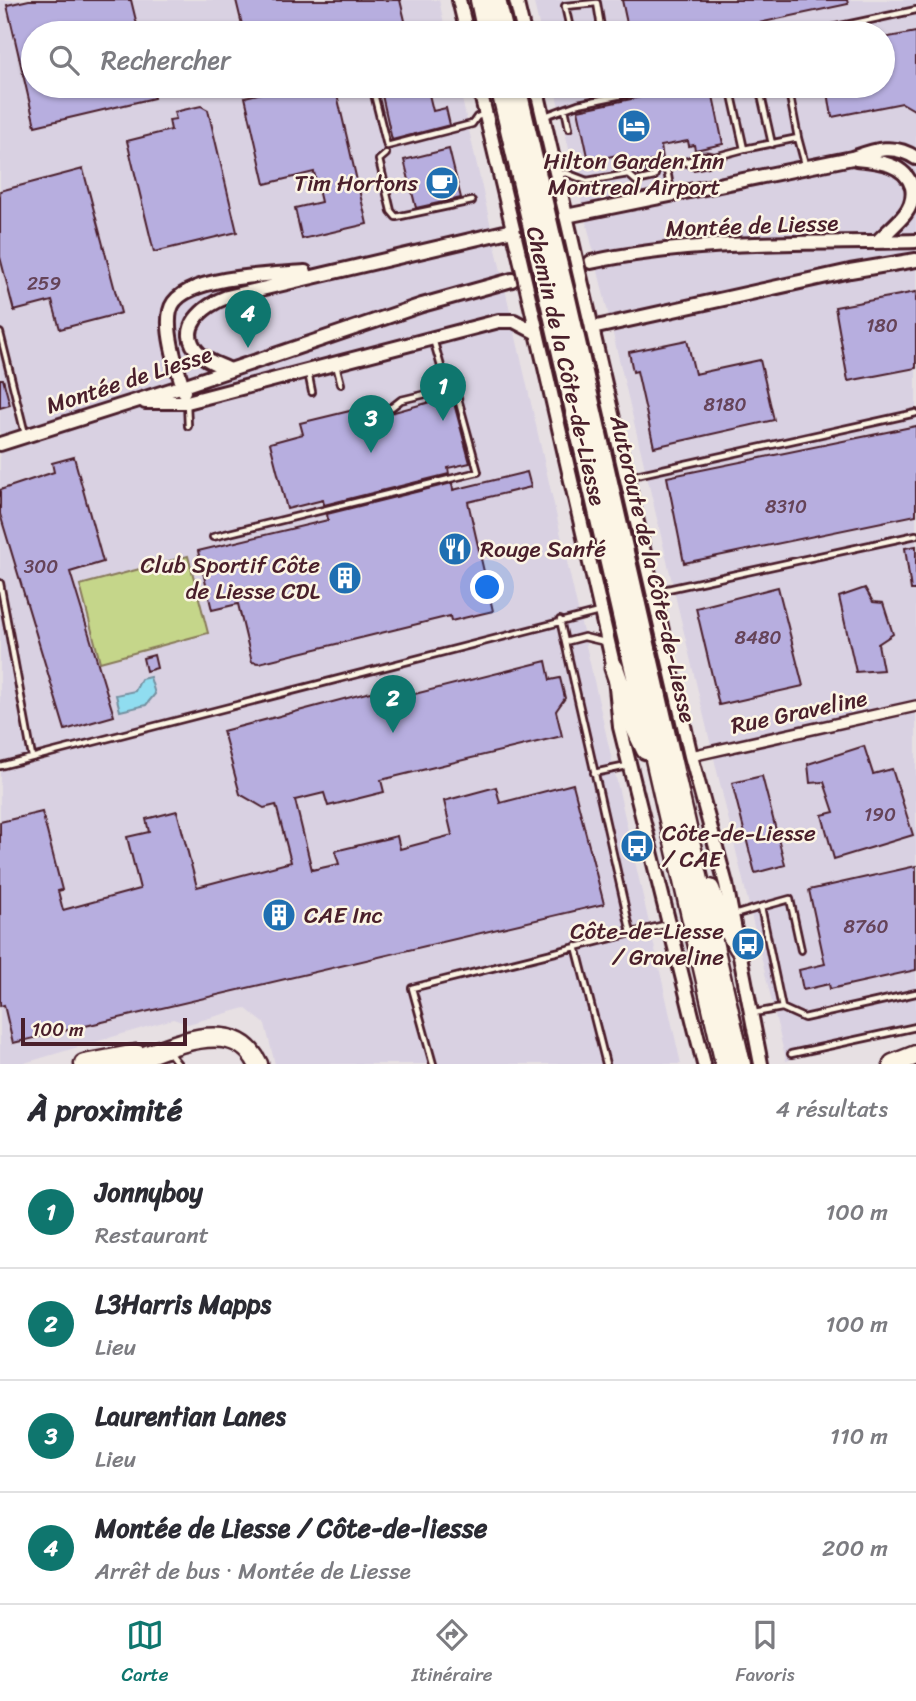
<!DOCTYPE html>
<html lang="fr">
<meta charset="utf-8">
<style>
body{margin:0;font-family:Sriracha,sans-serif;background:#f2f2f3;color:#2b2b33}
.scale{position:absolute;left:21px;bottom:18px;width:166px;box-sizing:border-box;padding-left:7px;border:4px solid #4a1f2b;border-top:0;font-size:19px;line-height:24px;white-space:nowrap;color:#4a1f2b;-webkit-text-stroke:5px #fcf5e5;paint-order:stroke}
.you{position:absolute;left:488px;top:588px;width:24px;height:24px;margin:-18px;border:5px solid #fff;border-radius:50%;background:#1a73e8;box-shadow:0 0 0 10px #1a73e833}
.badge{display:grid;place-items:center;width:46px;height:46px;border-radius:50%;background:#0f766e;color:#fff;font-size:23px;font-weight:700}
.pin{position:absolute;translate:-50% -58px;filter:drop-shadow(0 2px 4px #0008)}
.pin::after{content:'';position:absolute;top:37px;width:24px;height:21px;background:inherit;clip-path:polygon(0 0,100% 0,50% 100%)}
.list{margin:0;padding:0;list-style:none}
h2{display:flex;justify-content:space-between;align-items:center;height:91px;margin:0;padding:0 28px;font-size:30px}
h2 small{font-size:23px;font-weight:400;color:#7c7c81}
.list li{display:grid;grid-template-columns:46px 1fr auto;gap:21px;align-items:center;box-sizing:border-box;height:112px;padding:0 28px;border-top:2px solid #e1e1e2}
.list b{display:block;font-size:26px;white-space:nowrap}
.list p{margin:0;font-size:23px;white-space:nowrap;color:#7c7c81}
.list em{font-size:23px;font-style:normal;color:#7c7c81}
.icon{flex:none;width:38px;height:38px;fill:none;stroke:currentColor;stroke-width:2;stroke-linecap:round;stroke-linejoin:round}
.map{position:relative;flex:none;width:916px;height:1064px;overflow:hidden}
.search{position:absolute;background:#fff;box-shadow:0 2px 5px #0004;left:21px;right:21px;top:21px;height:77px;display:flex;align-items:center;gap:18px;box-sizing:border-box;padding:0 24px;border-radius:38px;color:#7c7c81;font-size:26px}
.sheet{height:539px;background:#fff}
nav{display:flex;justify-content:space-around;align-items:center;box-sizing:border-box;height:98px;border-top:2px solid #e1e1e2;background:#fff;font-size:19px;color:#7c7c81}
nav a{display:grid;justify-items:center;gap:4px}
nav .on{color:#0f766e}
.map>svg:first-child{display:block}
.built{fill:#d9d1e2}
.green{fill:#c5d68a;stroke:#887a5a;stroke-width:2}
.water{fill:#90ddf0;stroke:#7491a1;stroke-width:2}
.building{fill:#b7aedf;stroke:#4a1f2b;stroke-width:2}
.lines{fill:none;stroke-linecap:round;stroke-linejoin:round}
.service-casing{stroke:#4a1f2b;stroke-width:10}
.minor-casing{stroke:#4a1f2b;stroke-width:14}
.tertiary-casing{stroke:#4a1f2b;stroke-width:18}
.secondary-casing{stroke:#4a1f2b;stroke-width:18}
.motorway-casing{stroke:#4a1f2b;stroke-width:23}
.service{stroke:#fcf5e5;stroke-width:4.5}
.minor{stroke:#fcf5e5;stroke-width:9}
.tertiary{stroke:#fcf5e5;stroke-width:12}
.secondary{stroke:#fcf5e5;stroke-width:12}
.motorway{stroke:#fcf5e5;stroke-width:18}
.secondary-bridge-casing{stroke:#4a1f2b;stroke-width:18;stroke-linecap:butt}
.motorway-bridge-casing{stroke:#4a1f2b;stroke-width:23;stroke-linecap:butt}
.secondary-bridge{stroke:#fcf5e5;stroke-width:12}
.motorway-bridge{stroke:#fcf5e5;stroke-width:18}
.labels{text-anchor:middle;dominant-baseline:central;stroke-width:5;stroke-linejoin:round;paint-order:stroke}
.number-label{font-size:19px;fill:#654358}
.poi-label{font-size:23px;fill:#4a1f2b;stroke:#fcf5e5;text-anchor:end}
.street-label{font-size:23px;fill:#4a1f2b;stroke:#fcf5e5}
</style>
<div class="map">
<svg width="916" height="1064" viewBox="0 0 916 1064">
<rect width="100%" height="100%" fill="#e7e0e3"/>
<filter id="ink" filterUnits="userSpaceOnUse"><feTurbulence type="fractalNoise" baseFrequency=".0143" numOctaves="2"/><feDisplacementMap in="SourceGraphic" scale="14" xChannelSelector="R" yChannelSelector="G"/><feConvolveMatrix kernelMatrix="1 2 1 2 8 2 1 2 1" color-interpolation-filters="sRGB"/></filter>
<g filter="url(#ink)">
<path class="built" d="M0,0H439L446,33H33V86H459L681,1064H275L265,1024L245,1008L188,1024L173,1019L21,1064H0Z
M548,0H916V1021L786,1061L554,86H883V33H541L534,3Z"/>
<path class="green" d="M188,556L208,633L100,662L80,585Z"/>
<path class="water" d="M150,677L155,694L146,705L120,711L116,695L135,691L141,679Z"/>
<path class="building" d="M29,0H131L139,33H33V86H151L154,98L35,126L7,5Z
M236,0H400L407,29L390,33H244Z
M622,0H847L848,4L712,33H629Z
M916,32V111L902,103L832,117L827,86H883V38Z
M292,86H335L367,224L302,239L295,208L321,202L314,172L265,184L245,97Z
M380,86H427L433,111L446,108L450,125L392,140Z
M694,86H711L723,144L695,150L694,145L689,146L688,141L661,146L663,159L648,162L645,168L648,173L639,175L636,164L631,165L630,161L623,162L622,154L589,161L578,110Z
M201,106L208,110L237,232L154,252L127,141L171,130L169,120L176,119L174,112Z
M449,149L461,198L416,208L404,160Z
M83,169L121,313L60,329L52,301L14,311L0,257V191Z
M916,292V368L848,381L835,307Z
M687,340L695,374L760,360L774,420L654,447L637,371L633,372L629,352Z
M0,379H3L10,405L0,408Z
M452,396L470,463L448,468L449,474L324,505L323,500L287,509L270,443L303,434L300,423L358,409L361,419H369Z
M916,426V515L684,563L667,477Z
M74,457L103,562L70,572L114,716L65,730L0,514V490L54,472L52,463Z
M527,472L531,487L468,502L493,611L451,621L450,616L259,663L252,662L238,604L212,610L198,551L328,520L327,514L452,483L453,490Z
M916,546V590H911L905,548Z
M778,587L803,686L719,705L696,608Z
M865,588L873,602L883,603L893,634L878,644L883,670L856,672L839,597Z
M154,655L157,668L146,671L143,658Z
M546,661L550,680L560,678L565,698L556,711L562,736L381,780L384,792L328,806L324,793L295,800L312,870L339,864L335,851L397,836L400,849L452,835L444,801L496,787L500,803L573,784L604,904L13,1043L4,1005L0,1006V822L42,812L62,890L58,891L63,910L140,889L127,837L149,832L146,819L177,811L197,887L291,862L276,805L264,808L240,794L223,731L370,692L387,701Z
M864,746L873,774L892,769L913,835L834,859L822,815L834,812L824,782L810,783L808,764Z
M762,776L785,865L755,873L732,783Z
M916,866V970L830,989L829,984L803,990L799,970L825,964L809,890Z"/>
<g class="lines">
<defs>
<path id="service" d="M571,33L565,6L597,3L602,33
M808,33L916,10
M372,86L387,146L472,124L477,117L485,114
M759,86L772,144
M537,89L553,86
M565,109L569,128
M545,116L578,104L666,86
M798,138L805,164
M744,149L798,138L788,86
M386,154L379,160L391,211L396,217L472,201
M686,162L693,166L708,163L714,157L744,149L730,86
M666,165L671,192
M658,167C666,165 674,164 682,163C694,160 701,152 714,157
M557,175L566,173L587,181L628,174L636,181L654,177L658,167L650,169
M0,333L25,434
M336,365L341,384
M308,372L312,392
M187,403L188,426
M362,404L364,412L368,414L392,407L401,400L430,393L439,386L443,377L442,370L433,339
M627,477L916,413
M213,537L478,472L454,384L442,370
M0,583L32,757
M654,592L916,535
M560,620L631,933
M565,642L584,637L605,642
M0,766L599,612
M594,773L627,766
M761,907L790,899L801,950
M734,915L761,907L782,1008L754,1013
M576,946L606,1064
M782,1008L804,1018L916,993
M168,1051L178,1064
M791,1054L916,1027
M433,1064L412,988L668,924"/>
<path id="minor" d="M691,756L916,706"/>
<path id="tertiary" d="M856,159C876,161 905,163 912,187C914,197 911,206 905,214C898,223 887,232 878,241
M566,216L852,158C875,150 894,143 916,158
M591,262C697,239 808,244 916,241
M592,328L850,271L916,260
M230,370C220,365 208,362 200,354C174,330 204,305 227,297L513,230
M184,391C178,370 165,333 170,311C177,275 275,275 305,272
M145,402H187L499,321H514L537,333
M0,444L183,386L422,305L512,280"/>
<path id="secondary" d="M459,0L467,33
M516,0L524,33
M479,86L518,250
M536,86L571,237
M583,289L691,756L726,884L761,1064
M530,302L614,668L620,727L704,1064"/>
<path id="motorway" d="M480,0L487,33
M496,0L504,33
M500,86L537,245
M516,86L552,241
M565,294L741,1064
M549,297L725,1064
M614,668L633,723L646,750
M710,889L721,917L739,948
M84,1064L136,1054
M124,1064C163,1050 234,1012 258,1064
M893,1064L916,1055"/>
</defs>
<use href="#service" class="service-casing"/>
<use href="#minor" class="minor-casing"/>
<use href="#tertiary" class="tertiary-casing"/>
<use href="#secondary" class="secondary-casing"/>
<use href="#motorway" class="motorway-casing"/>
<use href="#service" class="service"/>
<use href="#minor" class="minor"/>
<use href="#tertiary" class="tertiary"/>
<use href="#secondary" class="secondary"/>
<use href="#motorway" class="motorway"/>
<defs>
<path id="secondary-bridge" d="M571,237L583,289
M518,250L530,302"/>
<path id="motorway-bridge" d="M552,241L565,294
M537,245L549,297"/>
</defs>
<use href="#secondary-bridge" class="secondary-bridge-casing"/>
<use href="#motorway-bridge" class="motorway-bridge-casing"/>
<use href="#secondary-bridge" class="secondary-bridge"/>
<use href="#motorway-bridge" class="motorway-bridge"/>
</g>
</g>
<defs>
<symbol id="hotel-disc" viewBox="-11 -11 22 22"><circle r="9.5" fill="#1f6fb2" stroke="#fcf5e5"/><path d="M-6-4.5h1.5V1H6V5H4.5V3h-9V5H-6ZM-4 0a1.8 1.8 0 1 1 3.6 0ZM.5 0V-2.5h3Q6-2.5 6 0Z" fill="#fff"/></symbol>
<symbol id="cafe-disc" viewBox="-11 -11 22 22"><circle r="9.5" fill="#1f6fb2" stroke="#fcf5e5"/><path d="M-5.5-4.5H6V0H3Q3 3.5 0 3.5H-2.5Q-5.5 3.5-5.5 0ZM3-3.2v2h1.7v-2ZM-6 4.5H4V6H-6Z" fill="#fff"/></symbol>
<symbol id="restaurant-disc" viewBox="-11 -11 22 22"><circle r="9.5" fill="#1f6fb2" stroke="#fcf5e5"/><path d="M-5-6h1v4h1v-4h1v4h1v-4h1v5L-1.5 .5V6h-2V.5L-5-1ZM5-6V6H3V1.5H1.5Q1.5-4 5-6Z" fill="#fff"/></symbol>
<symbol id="building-disc" viewBox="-11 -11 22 22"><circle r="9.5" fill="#1f6fb2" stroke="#fcf5e5"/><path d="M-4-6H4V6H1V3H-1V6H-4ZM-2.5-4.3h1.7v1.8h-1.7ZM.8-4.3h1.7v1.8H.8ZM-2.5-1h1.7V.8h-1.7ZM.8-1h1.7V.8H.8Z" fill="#fff"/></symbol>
<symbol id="bus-disc" viewBox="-11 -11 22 22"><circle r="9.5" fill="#1f6fb2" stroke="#fcf5e5"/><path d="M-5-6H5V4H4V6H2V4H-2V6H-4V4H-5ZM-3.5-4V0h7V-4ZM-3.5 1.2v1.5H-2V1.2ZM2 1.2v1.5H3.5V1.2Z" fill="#fff"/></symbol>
</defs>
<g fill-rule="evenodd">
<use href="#hotel-disc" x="615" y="107" width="38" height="38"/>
<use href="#cafe-disc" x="423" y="164" width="38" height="38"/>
<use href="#restaurant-disc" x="436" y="530" width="38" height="38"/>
<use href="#building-disc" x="326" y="559" width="38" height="38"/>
<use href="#bus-disc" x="618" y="827" width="38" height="38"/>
<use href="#building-disc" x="260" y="896" width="38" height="38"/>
<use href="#bus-disc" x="729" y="925" width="38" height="38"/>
</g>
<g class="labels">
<g class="number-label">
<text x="44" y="283">259</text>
<text x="882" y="325">180</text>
<text x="725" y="404">8180</text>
<text x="786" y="506">8310</text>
<text x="41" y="566">300</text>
<text x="758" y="637">8480</text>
<text x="880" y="814">190</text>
<text x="866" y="926">8760</text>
</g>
<g class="poi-label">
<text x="634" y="161" text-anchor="middle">Hilton Garden Inn<tspan x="634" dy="26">Montreal Airport</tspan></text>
<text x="418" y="183">Tim Hortons</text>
<text x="480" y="549" text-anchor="start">Rouge Santé</text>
<text x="320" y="565">Club Sportif Côte<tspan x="320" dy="26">de Liesse CDL</tspan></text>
<text x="662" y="833" text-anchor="start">Côte-de-Liesse<tspan x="662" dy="26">/ CAE</tspan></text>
<text x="304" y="915" text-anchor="start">CAE Inc</text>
<text x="724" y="931">Côte-de-Liesse<tspan x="724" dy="26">/ Graveline</tspan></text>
</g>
<g class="street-label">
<text transform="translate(752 226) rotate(-2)">Montée de Liesse</text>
<text transform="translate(566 366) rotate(77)">Chemin de la Côte-de-Liesse</text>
<text transform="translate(129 380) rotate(-18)">Montée de Liesse</text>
<text transform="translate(653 569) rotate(77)">Autoroute de la Côte-de-Liesse</text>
<text transform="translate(799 712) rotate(-12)">Rue Graveline</text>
</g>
</g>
</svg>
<div class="scale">100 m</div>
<div class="you"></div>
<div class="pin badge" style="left:443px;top:421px">1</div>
<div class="pin badge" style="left:393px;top:733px">2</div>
<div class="pin badge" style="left:371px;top:453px">3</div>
<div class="pin badge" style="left:248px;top:348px">4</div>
<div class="search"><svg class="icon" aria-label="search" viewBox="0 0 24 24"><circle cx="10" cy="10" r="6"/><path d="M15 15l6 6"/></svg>Rechercher</div>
</div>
<section class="sheet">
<h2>À proximité<small>4 résultats</small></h2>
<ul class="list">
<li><span class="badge">1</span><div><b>Jonnyboy</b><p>Restaurant</p></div><em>100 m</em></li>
<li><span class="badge">2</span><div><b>L3Harris Mapps</b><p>Lieu</p></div><em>100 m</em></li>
<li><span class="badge">3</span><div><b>Laurentian Lanes</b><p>Lieu</p></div><em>110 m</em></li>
<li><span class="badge">4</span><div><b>Montée de Liesse / Côte-de-liesse</b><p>Arrêt de bus · Montée de Liesse</p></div><em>200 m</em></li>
</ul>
</section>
<nav>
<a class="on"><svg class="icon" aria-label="map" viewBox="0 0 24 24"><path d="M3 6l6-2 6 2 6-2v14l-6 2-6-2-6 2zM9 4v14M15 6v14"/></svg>Carte</a>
<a><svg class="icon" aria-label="directions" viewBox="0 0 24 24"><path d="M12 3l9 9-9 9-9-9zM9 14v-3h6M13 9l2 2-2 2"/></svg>Itinéraire</a>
<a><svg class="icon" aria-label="saved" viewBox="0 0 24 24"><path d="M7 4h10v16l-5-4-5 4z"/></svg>Favoris</a>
</nav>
